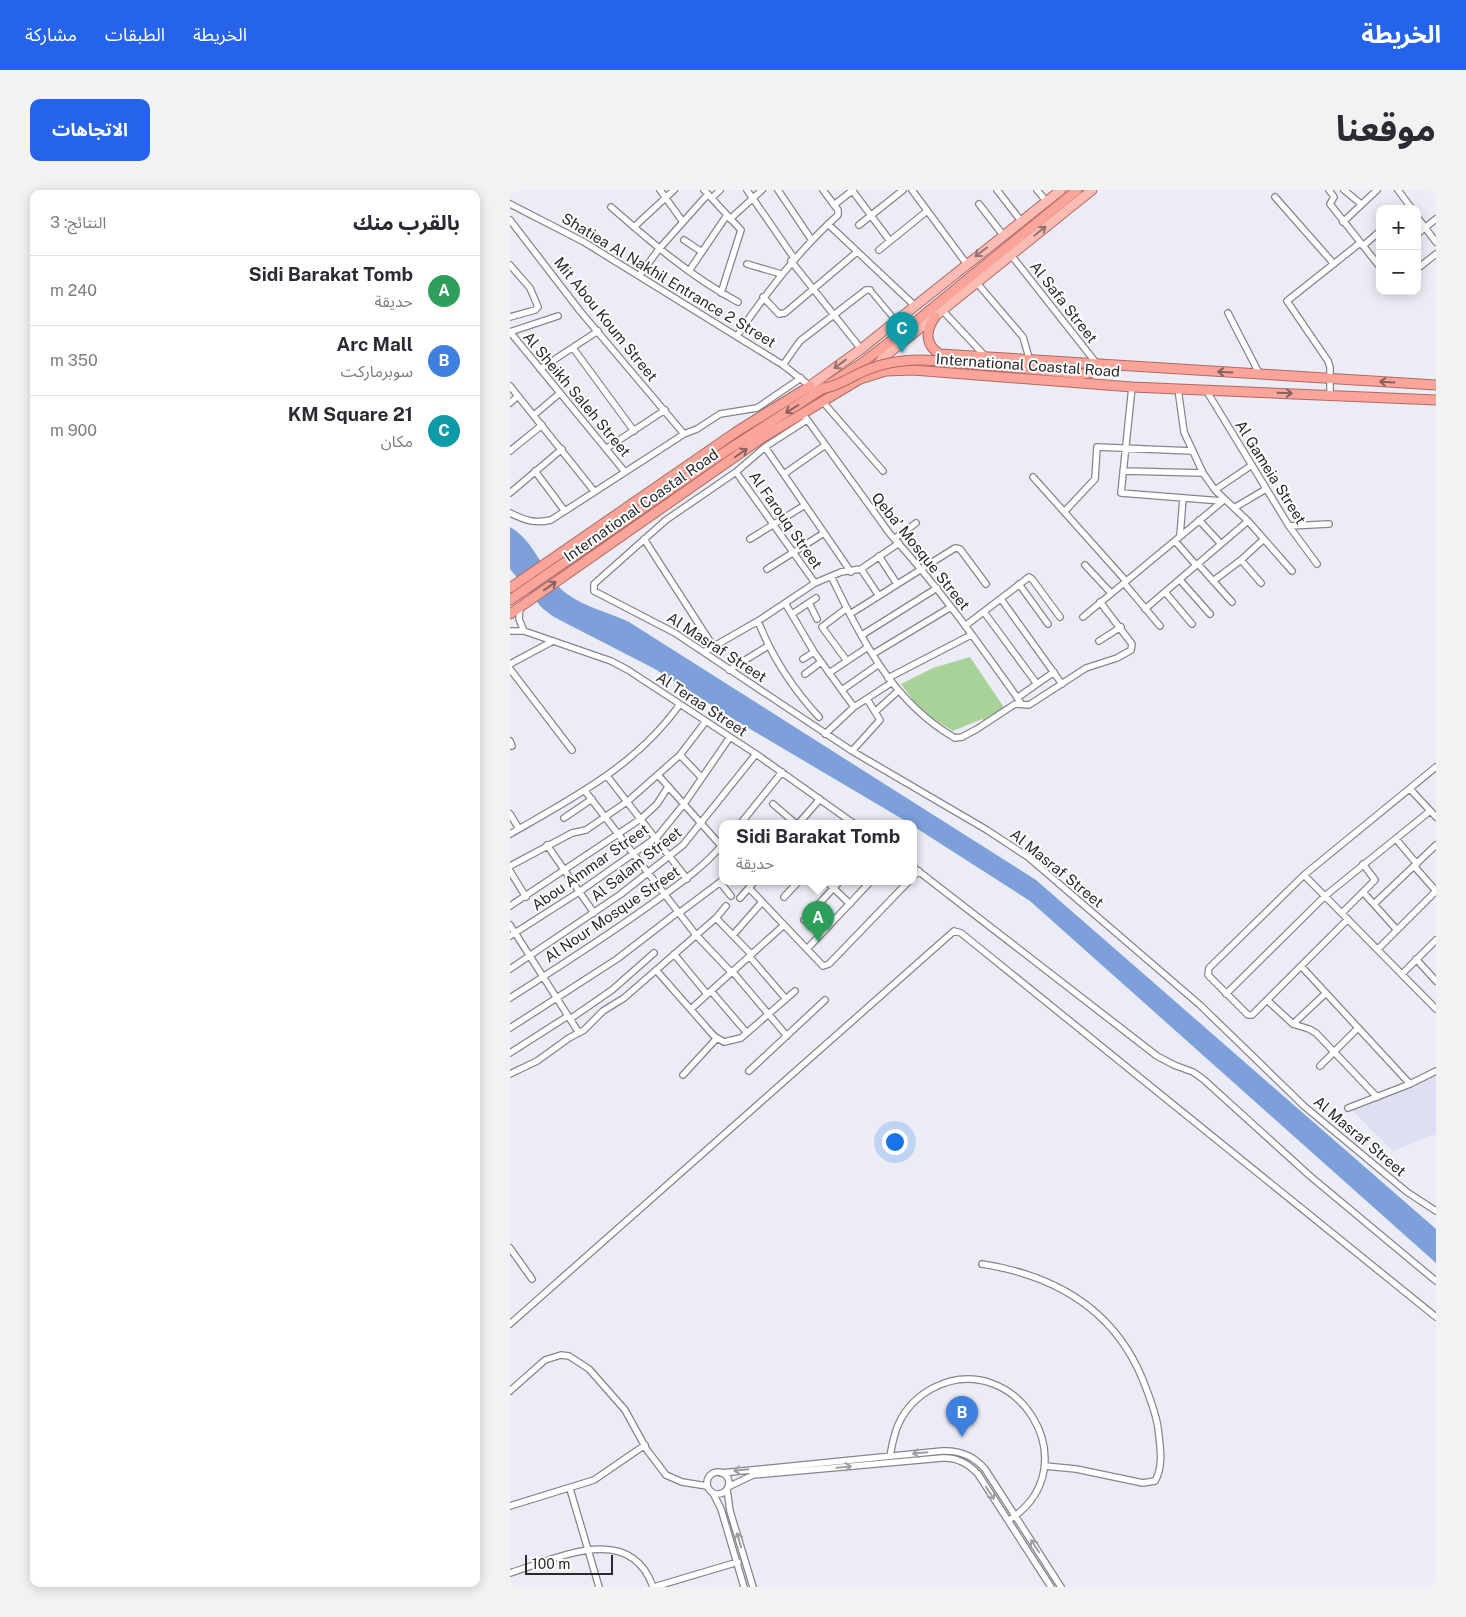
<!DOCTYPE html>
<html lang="ar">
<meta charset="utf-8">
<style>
body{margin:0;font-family:"Public Sans","Noto Sans Arabic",sans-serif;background:#f2f2f3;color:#2b2b33;direction:rtl}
.controls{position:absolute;right:15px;top:15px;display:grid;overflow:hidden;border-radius:10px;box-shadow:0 2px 12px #0003}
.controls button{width:45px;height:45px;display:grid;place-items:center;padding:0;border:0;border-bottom:1px solid #e1e1e2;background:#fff;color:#2b2b33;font:25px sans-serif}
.scale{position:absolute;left:15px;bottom:12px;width:88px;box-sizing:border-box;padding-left:5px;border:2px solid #2a2a2e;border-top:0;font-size:14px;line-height:18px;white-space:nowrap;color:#2a2a2e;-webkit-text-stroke:4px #fff;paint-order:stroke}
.you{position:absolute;left:384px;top:951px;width:18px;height:18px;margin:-12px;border:4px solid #fff;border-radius:50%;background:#1a73e8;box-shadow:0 0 0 8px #1a73e833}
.badge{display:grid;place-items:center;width:32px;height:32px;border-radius:50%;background:#2563eb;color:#fff;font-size:16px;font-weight:700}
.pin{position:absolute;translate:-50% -41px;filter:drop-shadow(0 1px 2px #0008)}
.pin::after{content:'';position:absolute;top:26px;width:18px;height:15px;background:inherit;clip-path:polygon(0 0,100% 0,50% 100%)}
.popup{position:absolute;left:209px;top:630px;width:198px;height:65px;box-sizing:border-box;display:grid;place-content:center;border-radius:10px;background:#fff;filter:drop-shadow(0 1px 4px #0005);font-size:16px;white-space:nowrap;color:#7c7c81}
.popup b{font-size:19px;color:#2b2b33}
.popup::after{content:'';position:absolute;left:50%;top:100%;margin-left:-10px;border:10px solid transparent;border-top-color:#fff}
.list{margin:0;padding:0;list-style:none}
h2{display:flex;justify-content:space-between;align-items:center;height:65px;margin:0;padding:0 20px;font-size:21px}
h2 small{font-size:16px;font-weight:400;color:#7c7c81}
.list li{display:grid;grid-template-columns:32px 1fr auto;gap:15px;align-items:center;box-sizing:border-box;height:70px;padding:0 20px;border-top:1px solid #e1e1e2}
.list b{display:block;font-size:19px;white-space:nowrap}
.list p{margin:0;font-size:16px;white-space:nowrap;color:#7c7c81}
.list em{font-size:16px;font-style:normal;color:#7c7c81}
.map{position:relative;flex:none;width:926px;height:1397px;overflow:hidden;direction:ltr;border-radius:10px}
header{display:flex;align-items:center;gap:30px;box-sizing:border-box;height:70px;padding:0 25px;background:#2563eb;color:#fff}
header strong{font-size:24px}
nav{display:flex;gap:28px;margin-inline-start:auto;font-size:18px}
.intro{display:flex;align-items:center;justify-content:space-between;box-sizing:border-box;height:120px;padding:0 30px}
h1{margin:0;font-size:35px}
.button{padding:12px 22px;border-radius:10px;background:#2563eb;color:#fff;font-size:18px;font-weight:700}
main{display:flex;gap:30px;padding:0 30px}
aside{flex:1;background:#fff;border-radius:10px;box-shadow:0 2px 12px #0003}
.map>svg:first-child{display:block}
.built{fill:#dedff0}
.green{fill:#a9d299}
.water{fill:#7da0db}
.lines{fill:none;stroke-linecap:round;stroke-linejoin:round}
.pedestrian-casing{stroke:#85858e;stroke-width:7}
.minor-casing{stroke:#85858e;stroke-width:8}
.primary-casing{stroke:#b16a63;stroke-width:11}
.trunk-casing{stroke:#b16a63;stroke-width:11}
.pedestrian{stroke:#fff;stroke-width:4.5}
.minor{stroke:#fff;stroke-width:5.5}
.primary{stroke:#fcbbb3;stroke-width:9}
.trunk{stroke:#fba49a;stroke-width:9}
.trunk-bridge-casing{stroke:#b16a63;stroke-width:11;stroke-linecap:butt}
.trunk-bridge{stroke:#fba49a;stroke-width:9}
.oneway{stroke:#937270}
.oneway2{stroke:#88615f}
.oneway3{stroke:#9f9fa1}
.labels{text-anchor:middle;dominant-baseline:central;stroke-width:4;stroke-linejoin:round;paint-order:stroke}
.street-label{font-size:15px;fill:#2a2a2e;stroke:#fff}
</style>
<header>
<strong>الخريطة</strong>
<nav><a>الخريطة</a><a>الطبقات</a><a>مشاركة</a></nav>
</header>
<div class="intro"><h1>موقعنا</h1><a class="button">الاتجاهات</a></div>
<main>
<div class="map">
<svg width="926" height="1397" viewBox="0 0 926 1397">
<rect width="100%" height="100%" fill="#ebecf5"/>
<path class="built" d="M926,886V944L883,961L842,920Z"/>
<path class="green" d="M460,467L495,519L475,532L472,529L443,541L411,521L391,494L423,478Z"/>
<path class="water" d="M0,337C24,351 31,378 49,397C68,416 96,421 119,432L526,690L926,1039V1073L520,711L403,636V633H399L225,530L145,479L44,427L32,418L0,379Z"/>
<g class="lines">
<defs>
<path id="pedestrian" d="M360,100L386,131"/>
<path id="minor" d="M150,0L173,32
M194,0L231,40L211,103
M237,0L284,68
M268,0L301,49
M342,0L380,51
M402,0L456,73
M487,0L511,31
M527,0L537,12
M819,0L824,7L820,14L870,77
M834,0L851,14
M888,0L902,19
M765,7L824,74
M202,8L210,0
M0,14L74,52L273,175L300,196
M469,14L493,45
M324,15L343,0
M101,17C141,52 181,87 228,112
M907,27L926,52
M220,29L252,0
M0,30L70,121L174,244
M833,32L867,0
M318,34L404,115
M349,35L393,0
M124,37L164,0
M907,44L926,29
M174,50L192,62
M853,56L870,41
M369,60L417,21
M501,65L587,174
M281,71L351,159
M237,74L271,84
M0,75L20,98L28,117L25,120L0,127
M907,79L926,64
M179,81L217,25
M129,86L149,59L198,4
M467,93L513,147L520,171
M253,107L269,124L275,123L347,62
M433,121L475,166
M718,123L749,183
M0,142L115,282
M0,142L48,126
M227,146C257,101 288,61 328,25V20L313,0
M63,158L124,241
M273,175L290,151L356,100H360
M30,179L88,141
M0,196L84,301
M622,197L611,303L712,311
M668,199L674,242L693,283L705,300L738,331L782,381
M696,200L779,336L807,374
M820,205V177L818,171L777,111L850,53
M313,212L373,281
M0,213L8,206
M24,225L50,203
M296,228L380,344C428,396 470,455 511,513
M297,230L255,257L226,282L156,330L84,394V401L165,443L342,561L477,640L518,667L690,815L794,916L897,1002L926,1021
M255,257L341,382
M97,258L155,220
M0,261L32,235
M25,281L54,320
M613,281L693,283
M226,282L305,393
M274,284L314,256
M523,287L616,391
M705,300L742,275
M0,303L52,259
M724,318L756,299
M554,322L585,289L587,257L682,261
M0,323C15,330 24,334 41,330L174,244L187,239L210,224L247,218L291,188
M689,330L711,354
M779,336L819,334
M670,346L673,308
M134,349L203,456
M240,349L295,315
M384,349L406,333
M665,351L686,375
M369,366L387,394
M731,370L751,393
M688,374L722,412
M575,375L601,403
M257,379L314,343
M351,379L369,406
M321,386C351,448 382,512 445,548L452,547L467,539L505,514L519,515L576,478L607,468L621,460L622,454L590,412
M670,390L700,424
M703,391L731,370L754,349
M614,393L650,436
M509,394L538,434
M655,402L682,434
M491,409L552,494
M275,413L304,462L344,517
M299,413L307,429
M10,417L9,429L14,441
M337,418L312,437L337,471
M635,419L738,331
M474,422L527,494
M282,424L306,408
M340,424L445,358L450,359L476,394
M573,427L714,310
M248,431C262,467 282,498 309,527
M455,436L519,387L522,389L550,427
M0,441H14L101,471L118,480L246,564L343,633
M352,445L427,398
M589,451L611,437
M194,462L248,431L305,393L331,382L351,379L389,353
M363,464L441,417
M293,469L304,462
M0,474L43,451
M0,479L62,560
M219,480L258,456
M319,483L358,457
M295,484L311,472
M378,488L461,445
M332,500L369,474
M507,508L544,482
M366,521L388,501
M315,544L344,517L381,493
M0,551L2,556
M342,561L370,530L357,509
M170,565L192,588
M148,585L213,658
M97,586L177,689
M900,599L926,627
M75,601L186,745
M263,614L285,633
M0,624L9,639
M54,628L82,609
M231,633L272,582
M289,633L310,609
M0,644C63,608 127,575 170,514
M886,649L907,674
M37,655L84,723
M0,676L62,643L76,640L118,611L170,565L196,531
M904,676L926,701
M403,677L647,866L664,875L683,882L693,889L800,986L926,1091
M0,681L16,707
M794,685L926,819
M403,687L409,681
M316,691L340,714
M210,692L221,706
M239,698L313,776L319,774L399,691
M853,702L887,740
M274,707L289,691
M230,708L245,691
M864,714L926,655
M0,716L132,628L147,614L158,597
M169,723L213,690
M832,723L865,690L853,674
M206,728L241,764
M838,729L742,825H738L698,785L699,778L794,685L926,577
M294,730L330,691
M0,735L69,843
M186,745L221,782
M223,745L252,712
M0,746L69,702L147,647L174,614L220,547
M297,759L361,691
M868,759L926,701
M164,764L197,804
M239,766L276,809
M906,769L926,791
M791,776L900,894
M0,779L111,704L173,655L246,564
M146,780L204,846L214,852L231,848L285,801
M222,781L277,846
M892,784L926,750
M201,801L237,843
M716,804L815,706L920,621
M0,808C47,778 94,748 140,715C166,696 192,679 213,654
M757,810L783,834L799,839L806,843L867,907
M181,819L274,735
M60,829L102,800L144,763
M783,834L816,803
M0,838L107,769L168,722
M0,863L58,826
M810,876L848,838
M239,881L315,810
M0,884L27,871L59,848L74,840L93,821L114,808L206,728L216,716
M173,885L207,848
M838,918L900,894L926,881
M0,1058L22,1089
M472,1074C549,1086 609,1123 636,1198C641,1211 646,1224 648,1238C650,1255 654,1276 645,1291L633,1293L566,1279L535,1276
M0,1134L444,741L451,743L926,1127
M0,1201L35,1170L51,1165L59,1166L79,1179L115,1220L137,1260L156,1285L172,1292L197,1296
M380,1266C382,1255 384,1243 389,1233C396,1218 408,1206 423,1198C505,1156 580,1274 502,1328
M197 1293a11 11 0 1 1 22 0a11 11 0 1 1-22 0Z
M211,1283L432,1261C449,1260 464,1266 475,1279L551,1397
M218,1297L243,1285L432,1268C446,1267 458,1273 468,1284L541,1397
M60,1299L89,1397
M217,1299L220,1321L243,1397
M203,1303L211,1319L234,1397
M0,1316L84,1290L135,1255
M0,1383C46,1369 120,1331 143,1397
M144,1397L228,1372"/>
<path id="primary" d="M364,179L374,167L582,0
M300,196L351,159L551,0"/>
<path id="trunk" d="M425,127C415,141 415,155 430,164L926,195
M444,172L572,184L580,183L588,175
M0,398L226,242L300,196
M0,410L210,265L352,173L404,133L567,0
M0,424L252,248L350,189L376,181L403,180L622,197L926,210"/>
</defs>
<use href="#pedestrian" class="pedestrian-casing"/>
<use href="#minor" class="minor-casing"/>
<use href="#primary" class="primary-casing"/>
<use href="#trunk" class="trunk-casing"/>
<use href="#pedestrian" class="pedestrian"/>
<use href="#minor" class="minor"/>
<use href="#primary" class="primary"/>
<use href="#trunk" class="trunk"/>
<defs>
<path id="trunk-bridge" d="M315,198C332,195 343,185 359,179C387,168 415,169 444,172"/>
</defs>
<use href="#trunk-bridge" class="trunk-bridge-casing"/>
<use href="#trunk-bridge" class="trunk-bridge"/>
</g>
<defs><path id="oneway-shaft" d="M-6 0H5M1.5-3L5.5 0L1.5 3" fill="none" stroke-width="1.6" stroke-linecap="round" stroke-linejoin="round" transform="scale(1.25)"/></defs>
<g class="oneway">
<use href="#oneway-shaft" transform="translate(530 41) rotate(-39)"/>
<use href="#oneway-shaft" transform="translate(471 62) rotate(143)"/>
<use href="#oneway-shaft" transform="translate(330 174) rotate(144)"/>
</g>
<g class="oneway2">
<use href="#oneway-shaft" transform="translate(715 182) rotate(-177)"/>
<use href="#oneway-shaft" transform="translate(877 192) rotate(-177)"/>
<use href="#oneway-shaft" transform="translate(775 203) rotate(2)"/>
<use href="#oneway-shaft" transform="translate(282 219) rotate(148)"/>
<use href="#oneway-shaft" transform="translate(231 263) rotate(-35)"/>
<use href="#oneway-shaft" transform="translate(40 396) rotate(-35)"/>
</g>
<g class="oneway3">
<use href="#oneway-shaft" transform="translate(410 1263) rotate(175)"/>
<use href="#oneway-shaft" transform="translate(334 1277) rotate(-5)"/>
<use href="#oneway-shaft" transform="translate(231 1280) rotate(174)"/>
<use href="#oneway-shaft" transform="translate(480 1303) rotate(57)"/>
<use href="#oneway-shaft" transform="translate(229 1350) rotate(-106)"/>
<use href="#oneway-shaft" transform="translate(525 1356) rotate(-123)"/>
</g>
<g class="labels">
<g class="street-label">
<text transform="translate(159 90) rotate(31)">Shatiea Al Nakhil Entrance 2 Street</text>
<text transform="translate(554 112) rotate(52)">Al Safa Street</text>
<text transform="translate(96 129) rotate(51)">Mit Abou Koum Street</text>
<text transform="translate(518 175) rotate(4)">International Coastal Road</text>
<text transform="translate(67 204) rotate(50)">Al Sheikh Saleh Street</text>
<text transform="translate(761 282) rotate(58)">Al Gameia Street</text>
<text transform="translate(131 315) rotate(-35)">International Coastal Road</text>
<text transform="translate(276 330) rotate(55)">Al Farouq Street</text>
<text transform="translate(411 361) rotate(51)">Qeba' Mosque Street</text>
<text transform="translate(207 457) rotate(33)">Al Masraf Street</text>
<text transform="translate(192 514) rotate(33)">Al Teraa Street</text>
<text transform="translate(126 674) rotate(-38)">Al Salam Street</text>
<text transform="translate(80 677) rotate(-35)">Abou Ammar Street</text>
<text transform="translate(547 678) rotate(39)">Al Masraf Street</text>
<text transform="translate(102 724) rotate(-34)">Al Nour Mosque Street</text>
<text transform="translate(850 946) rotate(40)">Al Masraf Street</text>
</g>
</g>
</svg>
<div class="controls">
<button>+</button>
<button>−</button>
</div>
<div class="scale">100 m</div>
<div class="you"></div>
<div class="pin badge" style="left:308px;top:752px;background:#2e9e5b">A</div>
<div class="popup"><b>Sidi Barakat Tomb</b>حديقة</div>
<div class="pin badge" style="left:452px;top:1247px;background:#3f7fe0">B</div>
<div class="pin badge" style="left:392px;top:163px;background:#0f9aa8">C</div>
</div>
<aside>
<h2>بالقرب منك<small>النتائج: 3</small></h2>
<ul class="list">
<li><span class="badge" style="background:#2e9e5b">A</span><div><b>Sidi Barakat Tomb</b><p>حديقة</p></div><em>240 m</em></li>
<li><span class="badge" style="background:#3f7fe0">B</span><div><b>Arc Mall</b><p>سوبرماركت</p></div><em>350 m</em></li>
<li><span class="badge" style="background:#0f9aa8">C</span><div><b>21 KM Square</b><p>مكان</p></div><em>900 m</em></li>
</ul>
</aside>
</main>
